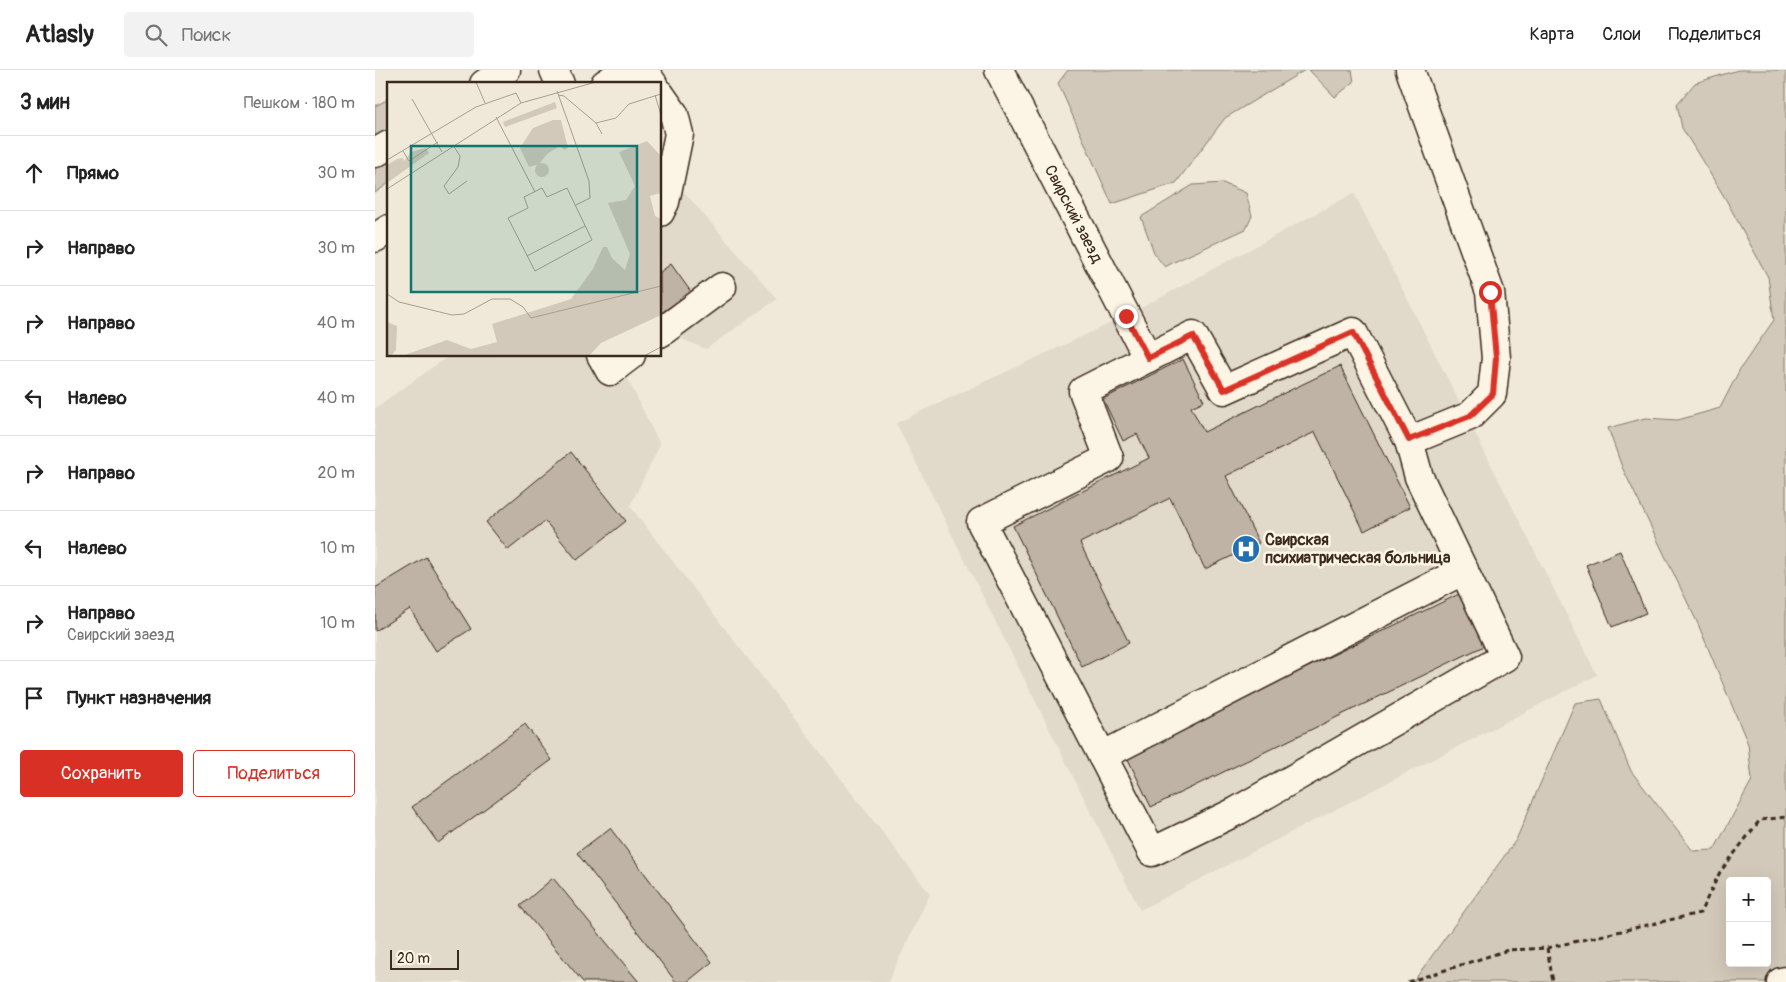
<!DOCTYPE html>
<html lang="ru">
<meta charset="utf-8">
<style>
body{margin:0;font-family:Pangolin,sans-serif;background:#f2f2f2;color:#222}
.controls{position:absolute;right:15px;bottom:15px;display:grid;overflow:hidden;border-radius:5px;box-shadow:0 5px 20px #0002}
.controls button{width:45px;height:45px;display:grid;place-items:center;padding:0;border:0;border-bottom:1px solid #e0e0e0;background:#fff;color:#222;font:25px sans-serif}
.scale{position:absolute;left:15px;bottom:12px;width:69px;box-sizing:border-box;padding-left:5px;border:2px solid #3b2a1e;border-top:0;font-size:14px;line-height:18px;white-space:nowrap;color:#3b2a1e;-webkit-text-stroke:4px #fcf5e5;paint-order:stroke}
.stop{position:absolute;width:15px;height:15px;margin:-11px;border:4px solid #d93025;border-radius:50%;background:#fff}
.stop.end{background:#d93025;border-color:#fff;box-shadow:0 1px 5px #0008}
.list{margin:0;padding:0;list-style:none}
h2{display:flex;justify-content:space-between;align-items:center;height:65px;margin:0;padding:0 20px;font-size:21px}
h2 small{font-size:16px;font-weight:400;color:#767676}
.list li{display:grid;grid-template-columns:32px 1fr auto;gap:15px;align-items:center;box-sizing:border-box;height:75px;padding:0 20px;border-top:1px solid #e0e0e0}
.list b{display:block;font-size:19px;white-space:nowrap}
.list p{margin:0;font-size:16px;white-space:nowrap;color:#767676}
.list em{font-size:16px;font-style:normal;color:#767676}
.actions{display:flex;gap:10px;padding:15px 20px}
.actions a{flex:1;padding:11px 0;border:1px solid #d93025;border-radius:5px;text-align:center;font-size:18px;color:#d93025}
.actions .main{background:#d93025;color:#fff}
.icon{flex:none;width:28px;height:28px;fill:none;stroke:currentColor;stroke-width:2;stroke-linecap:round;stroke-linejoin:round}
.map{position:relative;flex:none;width:1411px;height:912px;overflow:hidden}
header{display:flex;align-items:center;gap:30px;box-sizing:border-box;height:70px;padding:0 25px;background:#fff;border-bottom:1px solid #e0e0e0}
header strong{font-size:24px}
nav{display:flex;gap:28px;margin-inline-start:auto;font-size:18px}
.search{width:350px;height:45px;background:#f2f2f2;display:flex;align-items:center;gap:12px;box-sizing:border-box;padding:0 18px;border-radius:5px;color:#767676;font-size:19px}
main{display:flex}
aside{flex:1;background:#fff}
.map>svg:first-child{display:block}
.built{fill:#e1d9c9}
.green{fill:#d2c9ba;stroke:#867a6c;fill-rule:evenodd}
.building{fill:#beb3a4;stroke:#3b2a1e}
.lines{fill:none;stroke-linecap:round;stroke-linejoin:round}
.minor-casing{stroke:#3b2a1e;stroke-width:31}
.major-casing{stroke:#3b2a1e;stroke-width:31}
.path{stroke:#3b2a1e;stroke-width:3;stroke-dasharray:5 4;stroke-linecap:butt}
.minor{stroke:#fcf5e5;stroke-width:28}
.major{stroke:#fcf5e5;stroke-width:28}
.route{stroke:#d93025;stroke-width:6}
.labels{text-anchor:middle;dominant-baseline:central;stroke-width:5;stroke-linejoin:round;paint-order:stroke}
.street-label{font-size:16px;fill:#3b2a1e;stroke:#fcf5e5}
.poi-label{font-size:16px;font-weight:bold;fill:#3b2a1e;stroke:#fcf5e5;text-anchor:start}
.inset-road{fill:none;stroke:#a89d8e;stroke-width:1}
.view{fill:#0f766e;fill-opacity:0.15;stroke:#0f766e;stroke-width:2.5}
.inset-edge{fill:none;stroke:#3b2a1e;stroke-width:2.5}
</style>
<header>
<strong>Atlasly</strong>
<div class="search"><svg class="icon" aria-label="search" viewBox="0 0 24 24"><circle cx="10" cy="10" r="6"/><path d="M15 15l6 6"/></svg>Поиск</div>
<nav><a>Карта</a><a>Слои</a><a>Поделиться</a></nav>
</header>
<main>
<aside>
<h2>3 мин<small>Пешком · 180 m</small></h2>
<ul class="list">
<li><svg class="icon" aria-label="ahead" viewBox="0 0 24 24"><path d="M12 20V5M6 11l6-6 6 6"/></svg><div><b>Прямо</b></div><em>30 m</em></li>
<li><svg class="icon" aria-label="right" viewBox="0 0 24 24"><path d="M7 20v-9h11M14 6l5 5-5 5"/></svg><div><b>Направо</b></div><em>30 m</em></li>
<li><svg class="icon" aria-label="right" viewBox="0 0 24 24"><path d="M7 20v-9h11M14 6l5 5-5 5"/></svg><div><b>Направо</b></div><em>40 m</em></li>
<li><svg class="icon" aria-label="left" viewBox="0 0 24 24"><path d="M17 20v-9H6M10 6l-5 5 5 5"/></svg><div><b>Налево</b></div><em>40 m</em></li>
<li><svg class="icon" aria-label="right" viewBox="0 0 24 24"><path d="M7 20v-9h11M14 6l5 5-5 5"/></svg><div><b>Направо</b></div><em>20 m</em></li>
<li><svg class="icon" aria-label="left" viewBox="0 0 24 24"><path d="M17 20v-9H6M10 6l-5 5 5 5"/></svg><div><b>Налево</b></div><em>10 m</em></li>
<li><svg class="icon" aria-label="right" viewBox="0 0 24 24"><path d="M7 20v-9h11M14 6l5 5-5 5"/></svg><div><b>Направо</b><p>Свирский заезд</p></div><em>10 m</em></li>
<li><svg class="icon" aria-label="arrive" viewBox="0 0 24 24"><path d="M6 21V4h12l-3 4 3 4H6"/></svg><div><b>Пункт назначения</b></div></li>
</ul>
<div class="actions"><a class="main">Сохранить</a><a>Поделиться</a></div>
</aside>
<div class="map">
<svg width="1411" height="912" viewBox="0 0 1411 912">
<rect width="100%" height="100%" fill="#f0e9d9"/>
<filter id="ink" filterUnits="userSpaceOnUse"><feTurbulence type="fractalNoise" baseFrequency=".02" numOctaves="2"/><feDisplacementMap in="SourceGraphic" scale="10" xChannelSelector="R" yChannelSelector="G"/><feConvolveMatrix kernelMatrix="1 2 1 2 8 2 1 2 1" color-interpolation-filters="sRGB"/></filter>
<g filter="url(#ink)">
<path class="built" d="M285,94L402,229L331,279L285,260Z
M979,123L1222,605L765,840L521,353L751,246Z
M75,285H251L244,291L285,375L255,436L555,824L513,912H0V338Z"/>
<path class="green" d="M693,0H930L850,48L801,113L737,134L683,13Z
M934,0H977L979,12L960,27Z
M1363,0H1411V912H1038L1141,770L1200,633L1226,629L1256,701L1318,781L1339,780L1377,710L1373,674L1323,554L1247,397L1233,358L1270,348L1303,350L1345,338L1365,299L1399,250L1393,207L1350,128L1307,58L1302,34L1320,13ZM1355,811H1392V893H1355Z
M14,29V113L0,123V36Z
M848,113L871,123L877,146L871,159L801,191L790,197L780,185L766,147L818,115Z"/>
<path class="building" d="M296,194L316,222L285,244V202Z
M808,289L829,331L816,337L829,362L965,296L1035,437L989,461L940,362L851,406L884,473L830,499L795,428L705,473L754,573L707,597L638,456L774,388L762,364L748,371L728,329Z
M196,382L251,451L202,490L170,451L133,480L111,452Z
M1245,481L1271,543L1237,557L1211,495Z
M51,487L96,559L61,581L35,539L0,561V518Z
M1084,524L1109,576L776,737L751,685Z
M150,654L177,690L63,773L37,737Z
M235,758L337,892L312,912H301L202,783Z
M178,808L264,912H208L145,836Z"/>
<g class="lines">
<defs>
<g id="minor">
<path d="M179,0L185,14"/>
<path d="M268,0L278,14"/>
<path id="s1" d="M624,0L773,288"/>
<path d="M109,14L131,0"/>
<path d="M285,24L299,44L304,64L290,132L285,142"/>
<path d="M0,83L14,75"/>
<path d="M978,262L1034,371L1044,407L1130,587L862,741L777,782L606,452L734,388L708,321L818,265L849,320Z"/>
<path d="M285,263L347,217"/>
<path d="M226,285L235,301L256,285"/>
<path d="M1034,371L1095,346L1117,324L1121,288L1115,222L1035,0"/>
<path d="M727,686L1089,500"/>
<path d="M1406,912L1411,911"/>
</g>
<path id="major" d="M230,14L251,0
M0,168L14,159"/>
</defs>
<use href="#minor" class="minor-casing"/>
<use href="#major" class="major-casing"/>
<path class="path" d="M1172,878L1178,912
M1033,912L1133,880L1172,878L1325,843L1345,802L1385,750L1411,747"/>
<use href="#minor" class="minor"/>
<use href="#major" class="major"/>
</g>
</g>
<g class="lines" filter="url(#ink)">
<path class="route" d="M751,246L773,288L818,266L849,320L978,262L1034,370L1095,346L1118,324L1121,288L1115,222"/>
</g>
<defs>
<symbol id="hospital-disc" viewBox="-11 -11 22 22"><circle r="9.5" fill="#1f6fb2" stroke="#fcf5e5"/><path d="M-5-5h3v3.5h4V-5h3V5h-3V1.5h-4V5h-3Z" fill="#fff"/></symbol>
</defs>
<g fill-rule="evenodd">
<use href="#hospital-disc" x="855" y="463" width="32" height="32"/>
</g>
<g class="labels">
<g class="street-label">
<text stroke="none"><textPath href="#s1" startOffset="162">Свирский заезд</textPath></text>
</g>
<g class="poi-label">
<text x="890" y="470">Свирская<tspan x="890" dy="18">психиатрическая больница</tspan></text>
</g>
</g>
<g transform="translate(12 12)">
<rect width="274" height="274" fill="#f0e9d9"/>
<path d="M168,20L170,26L118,45L116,40ZM166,38H174L181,66L177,68L173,64L160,72L152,82L142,85L133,66L146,46ZM260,59L274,74V111L263,114L268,134L274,137V233L214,261L202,274H15L60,258L84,267L110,260L105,242L184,217L206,187L216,165H220L225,176L238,188L243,172L221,121L239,118L248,104L232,70ZM39,66L42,71L0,101V83L10,77L16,76L17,79L24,70ZM148 88a7 7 0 1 1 14 0a7 7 0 1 1-14 0ZM0,240L10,244L9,268L4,274H0Z" fill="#d2c9ba"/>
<path class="inset-road" d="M89,0L98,21M170,9L202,99L203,116L189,123M171,13L177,14L209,41L215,52M268,13L274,33M25,17L55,70M109,35L148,110M209,41L229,36L242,22L274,12M66,63L73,74L71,85L57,104L62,112L80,99M16,69L22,79L51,60M0,78L89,25L129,11L134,21M155,106L160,115L180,106L205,158L148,189L121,136L141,126L137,115ZM0,107L134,21L209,0M140,174L198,144M0,212L12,220L65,233L77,232L105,217H123L136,225L144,236L274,204M257,274L274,265"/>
<path class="view" d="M24,64H250V210H24Z"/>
<rect width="274" height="274" class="inset-edge"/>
</g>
</svg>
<div class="controls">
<button>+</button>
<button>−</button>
</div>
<div class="scale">20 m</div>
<div class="stop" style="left:1115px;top:222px"></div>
<div class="stop end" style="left:751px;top:246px"></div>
</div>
</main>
